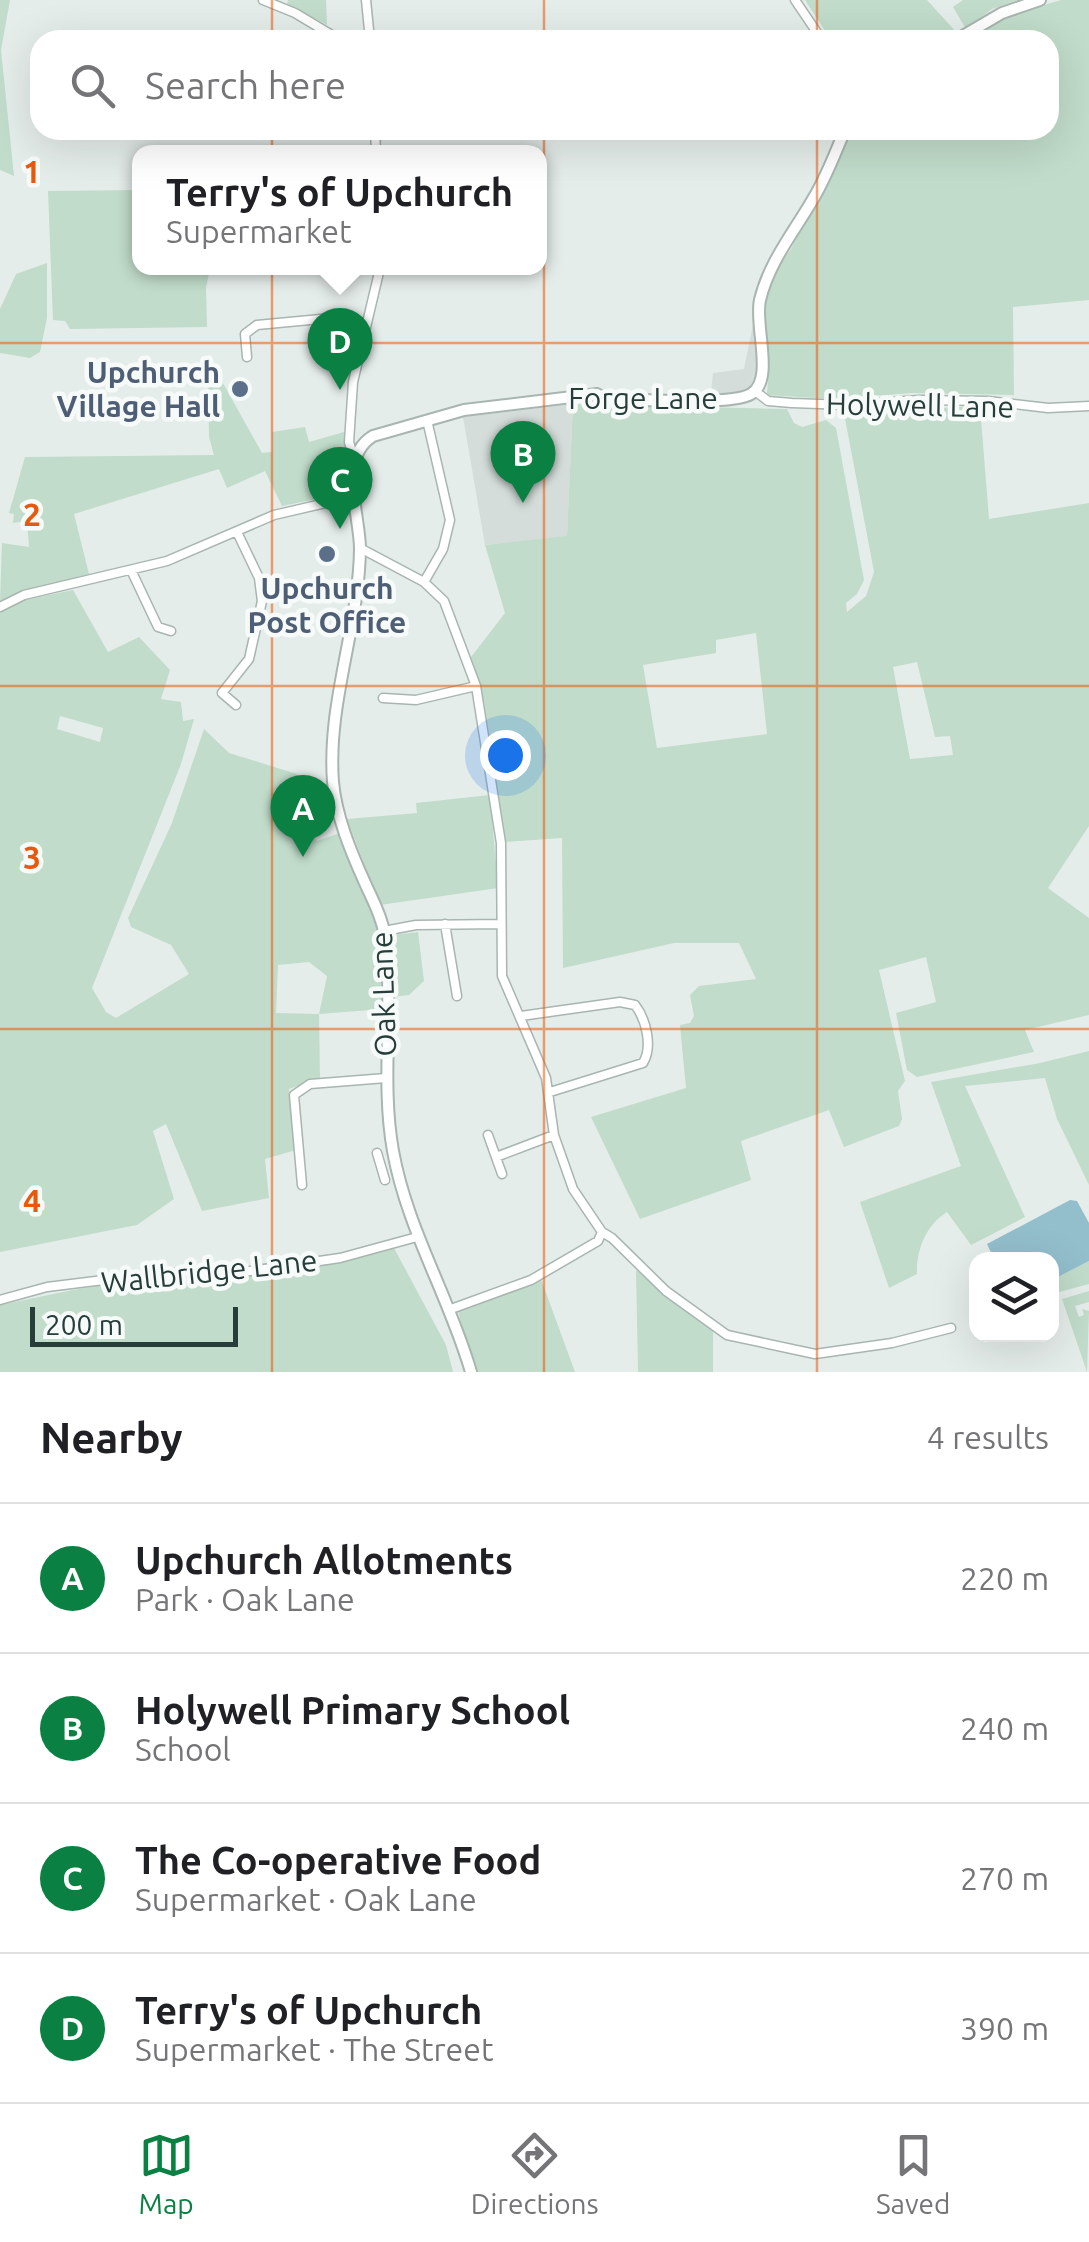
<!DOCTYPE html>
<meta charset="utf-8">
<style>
body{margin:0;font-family:Ubuntu,sans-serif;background:#f2f2f2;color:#202124}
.controls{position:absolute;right:30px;bottom:30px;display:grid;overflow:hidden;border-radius:20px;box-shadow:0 10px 40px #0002}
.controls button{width:90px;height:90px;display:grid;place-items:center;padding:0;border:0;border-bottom:2px solid #e0e0e0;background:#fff;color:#202124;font:50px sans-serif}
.scale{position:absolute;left:30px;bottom:25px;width:208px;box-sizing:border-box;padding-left:10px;border:5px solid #263d39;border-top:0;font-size:28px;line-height:35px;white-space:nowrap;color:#263d39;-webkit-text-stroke:8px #f6faf8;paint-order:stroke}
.you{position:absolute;left:505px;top:755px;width:35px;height:35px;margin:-25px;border:8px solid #fff;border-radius:50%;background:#1a73e8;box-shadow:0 0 0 15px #1a73e833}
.badge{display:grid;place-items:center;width:65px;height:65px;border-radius:50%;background:#0b8043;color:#fff;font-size:32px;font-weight:700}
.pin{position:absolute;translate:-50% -82px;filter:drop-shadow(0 2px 5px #0008)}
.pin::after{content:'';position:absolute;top:52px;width:35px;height:30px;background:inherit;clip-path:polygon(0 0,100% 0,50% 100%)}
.popup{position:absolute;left:132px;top:145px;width:415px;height:130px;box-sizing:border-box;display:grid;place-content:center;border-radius:20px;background:#fff;filter:drop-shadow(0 2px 8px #0005);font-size:32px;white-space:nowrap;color:#757577}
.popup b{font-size:38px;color:#202124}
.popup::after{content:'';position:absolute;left:50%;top:100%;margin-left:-20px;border:20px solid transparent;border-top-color:#fff}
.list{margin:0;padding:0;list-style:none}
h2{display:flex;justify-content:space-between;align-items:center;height:130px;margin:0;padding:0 40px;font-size:42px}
h2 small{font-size:32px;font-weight:400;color:#757577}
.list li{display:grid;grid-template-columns:65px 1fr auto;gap:30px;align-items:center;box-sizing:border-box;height:150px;padding:0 40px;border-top:2px solid #e0e0e0}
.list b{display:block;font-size:38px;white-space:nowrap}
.list p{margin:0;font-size:32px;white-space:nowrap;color:#757577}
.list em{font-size:32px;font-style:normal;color:#757577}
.icon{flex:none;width:55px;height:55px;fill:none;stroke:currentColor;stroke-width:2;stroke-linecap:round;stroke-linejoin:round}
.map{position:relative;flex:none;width:1089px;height:1372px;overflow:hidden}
.search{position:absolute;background:#fff;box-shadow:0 10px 40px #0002;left:30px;right:30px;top:30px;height:110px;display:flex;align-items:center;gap:25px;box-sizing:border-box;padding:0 35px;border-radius:30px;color:#757577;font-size:38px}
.sheet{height:730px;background:#fff}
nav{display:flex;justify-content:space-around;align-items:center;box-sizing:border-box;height:140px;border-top:2px solid #e0e0e0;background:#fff;font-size:28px;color:#757577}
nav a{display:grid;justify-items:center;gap:5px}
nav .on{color:#0b8043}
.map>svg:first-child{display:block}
.built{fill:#d4ddd9}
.green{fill:#c1dcca;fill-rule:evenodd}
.water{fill:#93becc}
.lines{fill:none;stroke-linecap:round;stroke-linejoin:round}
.minor-casing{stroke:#a8b5b1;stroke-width:11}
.tertiary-casing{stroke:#a8b5b1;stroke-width:14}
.minor{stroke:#fff;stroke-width:8}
.tertiary{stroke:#fff;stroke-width:10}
.grid{fill:none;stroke:#e8590c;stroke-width:2.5;stroke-opacity:0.55}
.service-dot{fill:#5c6f8a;stroke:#f6faf8;stroke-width:4}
.labels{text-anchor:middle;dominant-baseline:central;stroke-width:9;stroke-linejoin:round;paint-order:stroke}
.service-label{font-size:30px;font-weight:bold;fill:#4e5e75;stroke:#f6faf8;text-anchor:end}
.street-label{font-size:30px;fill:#263d39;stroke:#f6faf8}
.grid-label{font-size:32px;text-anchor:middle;font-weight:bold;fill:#e8590c;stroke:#f6faf8;stroke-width:9;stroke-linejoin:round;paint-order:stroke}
</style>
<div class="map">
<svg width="1089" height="1372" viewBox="0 0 1089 1372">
<rect width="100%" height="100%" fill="#e5edea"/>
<path class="built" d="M754,319L760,362L759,379L750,391L711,394L713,373L744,369Z
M573,404L567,537L485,545L463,417Z"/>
<path class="green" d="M0,0H10L1,50L14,176L0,170Z
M288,0H326L327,25L287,4Z
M805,0H927L958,34L947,40H831Z
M963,0H1018L992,9L966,29L953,7Z
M1061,0H1089V300L1013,307L1014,395L912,393L833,399L767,395L769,363L762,313L773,275L791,249L853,130H1049V40H966L1000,18Z
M140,190V268H210L206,288L207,327L70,329L65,321L53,320L48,191Z
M47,263V318L40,352L30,358L0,353V309L16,274Z
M219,376L262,453L272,452V432L305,427L309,442L344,432L350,485L341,494L282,506L265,471L227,488L219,469L74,514L89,574L29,590L0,602L2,543L29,547L27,521L13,523L14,514L9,513L25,457L214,455L209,437L208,377Z
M573,404L787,409L794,423L802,427L826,420L836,428L864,580L857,594L846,603L847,612L866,596L874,572L844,413L980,406L989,519L1089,503V826L1048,888L1089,918V1015L1025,1030L1034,1052L917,1077L907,1070L896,1013L936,1002L926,957L879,970L905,1081L898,1091L902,1119L899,1126L844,1147L829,1110L741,1141L751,1180L640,1219L591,1117L686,1088L680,1025L690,1023L694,1016L690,995L699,986L756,979L739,943H674L563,968L562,838L504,842L484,701L471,657L505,613L485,545L567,536ZM756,633L767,734L657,748L643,665L716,653V640ZM917,662L935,737L950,736L953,755L910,759L893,667Z
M73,590L108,652L139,637L170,670L161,699L181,702L183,721L194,719L181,764L92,988L106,1012L116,1018L189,974L171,945L131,927L128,918L172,823L204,729L229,753L297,774L286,805L317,841L343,832L380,930L383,1009L319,1014L320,1078L289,1089L296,1150L265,1159L269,1198L202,1211L166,1124L153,1131L174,1199L137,1225L0,1252V612L25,600ZM60,716L103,728L100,742L57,729ZM309,962L327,976L319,1014L276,1013L278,965Z
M490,795L498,888L380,905L347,819L417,813L416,803Z
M418,932L424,981L409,995L391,997L392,935Z
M1089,1051V1185L1057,1119L1045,1078L965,1086L1025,1217L971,1245L947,1212C926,1225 916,1250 917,1274L889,1288L860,1202L961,1166L931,1082L1040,1063Z
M394,1248L446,1345L453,1372H0V1305C37,1298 75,1288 113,1284C208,1274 301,1271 394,1248Z
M1089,1261V1284L1052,1294V1280Z
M636,1270L713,1329V1372H638Z
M541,1279L575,1372H474L458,1311Z
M1089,1291V1302L1075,1306L1079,1317L1084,1315L1082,1309L1089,1311L1087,1372L1062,1299Z"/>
<path class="water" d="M1070,1200L1077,1201L1089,1223V1261L1052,1280V1260L994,1259L987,1244Z"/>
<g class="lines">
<defs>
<path id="minor" d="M263,0L295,13L340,40
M366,0L370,40
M795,0L822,40
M375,130L376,152
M247,357L245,334L257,325L342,317L365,324
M755,391L768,401L792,403L847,405L920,400L988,401L1048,408L1089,406
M354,459L349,442L353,382L380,268
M360,548L424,582L444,601L476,686L501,843L502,976L546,1078L554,1135L573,1189L602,1232L598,1241L531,1280L451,1309
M131,570L158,627L171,631
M424,582L443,549L450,520L427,420
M0,607L24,595L167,561L274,515L356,496
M383,698L416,700L476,686
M236,705L222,693L249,659L262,601L259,578L237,532
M445,924L457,996
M384,931L416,925L501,924
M521,1016L620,1002L635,1005C646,1019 653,1047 643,1063L550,1092
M488,1135L502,1174
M377,1153L385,1180
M496,1157L554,1135
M302,1185L294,1095L310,1084L386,1078
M602,1232L612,1238L666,1291L727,1335L815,1354L892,1343L951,1328
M0,1300L47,1287L128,1277L194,1271L213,1274L250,1271L340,1258L417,1237"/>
<path id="tertiary" d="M956,40L1002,13L1040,0
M471,1372C449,1296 407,1229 393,1151C380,1079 395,1005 384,932C381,914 372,899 365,883C351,852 336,816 333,782C327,703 359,627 360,549C360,514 337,458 373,436L464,410L597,394L606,399C635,399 731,406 751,394C775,380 754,325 760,300C769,262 794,232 813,199C826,178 835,153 845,130"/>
</defs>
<use href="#minor" class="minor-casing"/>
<use href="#tertiary" class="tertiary-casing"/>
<use href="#minor" class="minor"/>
<use href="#tertiary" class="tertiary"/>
</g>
<path class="grid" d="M272,0V40M544,0V40M817,0V40M272,130V1372M544,130V1372M817,130V1372M0,343H1089M0,686H1089M0,1029H1089"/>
<g class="service-dot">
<circle cx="240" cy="389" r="10"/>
<circle cx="327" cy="554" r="10"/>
</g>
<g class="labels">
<g class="service-label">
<text x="220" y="372">Upchurch<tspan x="220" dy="34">Village Hall</tspan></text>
<text x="327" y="588" text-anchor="middle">Upchurch<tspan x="327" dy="34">Post Office</tspan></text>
</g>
<g class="street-label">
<text x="643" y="398">Forge Lane</text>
<text transform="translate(920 405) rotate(1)">Holywell Lane</text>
<text transform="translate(383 994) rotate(-92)">Oak Lane</text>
<text transform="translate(209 1271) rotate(-6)">Wallbridge Lane</text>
</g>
</g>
<g class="grid-label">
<text x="32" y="183">1</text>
<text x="32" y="526">2</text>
<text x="32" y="869">3</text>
<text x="32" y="1212">4</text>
</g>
</svg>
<div class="controls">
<button><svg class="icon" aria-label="layers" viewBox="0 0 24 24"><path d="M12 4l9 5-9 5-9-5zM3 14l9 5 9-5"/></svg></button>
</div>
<div class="scale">200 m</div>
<div class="you"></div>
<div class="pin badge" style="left:303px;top:857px">A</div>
<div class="pin badge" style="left:523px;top:503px">B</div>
<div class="pin badge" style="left:340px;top:529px">C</div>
<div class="pin badge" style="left:340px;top:390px">D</div>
<div class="popup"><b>Terry's of Upchurch</b>Supermarket</div>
<div class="search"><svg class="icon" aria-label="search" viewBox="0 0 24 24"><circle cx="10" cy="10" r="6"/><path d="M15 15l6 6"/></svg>Search here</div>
</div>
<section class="sheet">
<h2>Nearby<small>4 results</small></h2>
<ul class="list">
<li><span class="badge">A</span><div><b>Upchurch Allotments</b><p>Park · Oak Lane</p></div><em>220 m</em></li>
<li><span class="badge">B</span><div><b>Holywell Primary School</b><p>School</p></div><em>240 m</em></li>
<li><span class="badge">C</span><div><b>The Co-operative Food</b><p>Supermarket · Oak Lane</p></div><em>270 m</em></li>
<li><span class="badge">D</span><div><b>Terry's of Upchurch</b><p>Supermarket · The Street</p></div><em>390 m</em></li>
</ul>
</section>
<nav>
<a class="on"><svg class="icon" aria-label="map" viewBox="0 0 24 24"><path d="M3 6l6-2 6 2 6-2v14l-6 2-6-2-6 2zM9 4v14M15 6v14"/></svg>Map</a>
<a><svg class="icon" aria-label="directions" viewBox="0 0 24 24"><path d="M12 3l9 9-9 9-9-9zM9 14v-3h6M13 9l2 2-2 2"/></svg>Directions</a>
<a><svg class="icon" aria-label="saved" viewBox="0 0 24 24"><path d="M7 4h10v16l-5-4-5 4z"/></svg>Saved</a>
</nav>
